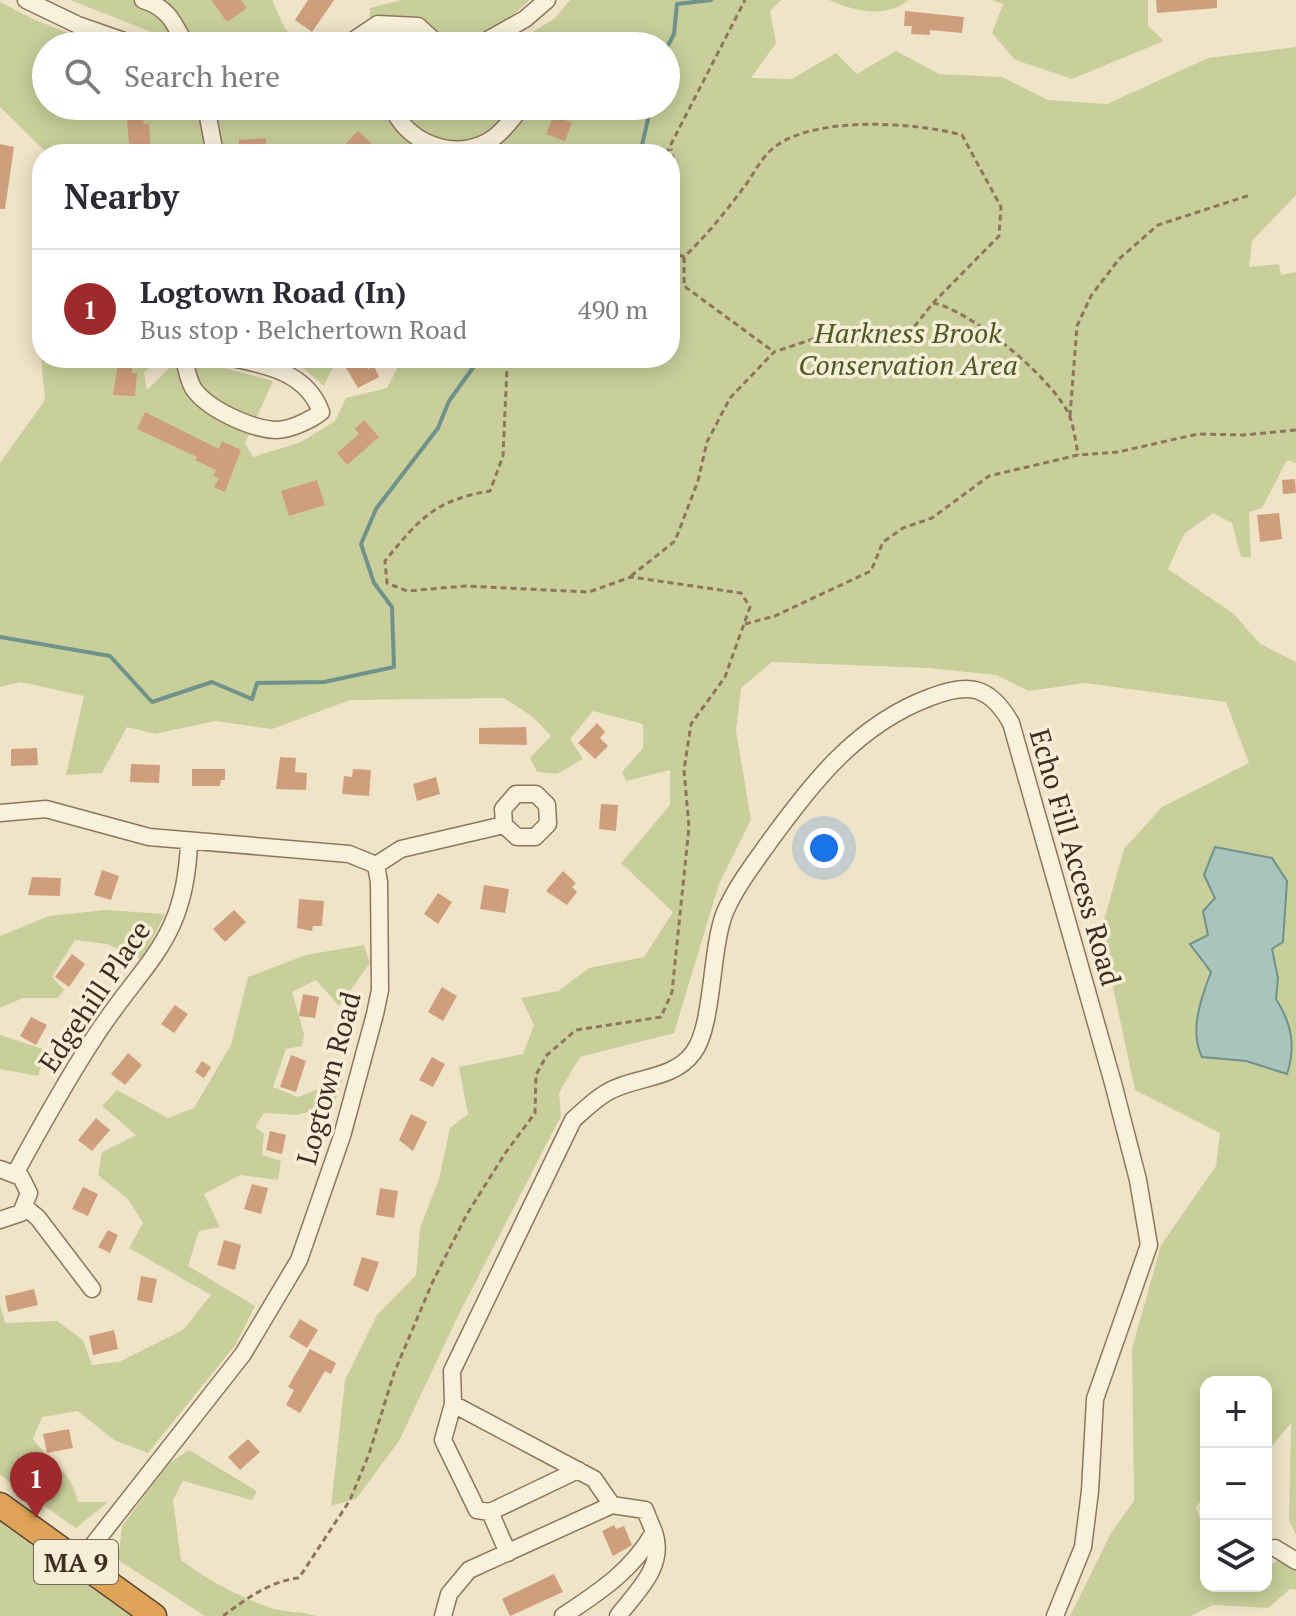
<!DOCTYPE html>
<meta charset="utf-8">
<style>
body{margin:0;font-family:"PT Serif",serif;background:#f2f2f3;color:#2b2b33}
.controls{position:absolute;right:24px;bottom:24px;display:grid;overflow:hidden;border-radius:16px;box-shadow:0 4px 20px #0003}
.controls button{width:72px;height:72px;display:grid;place-items:center;padding:0;border:0;border-bottom:2px solid #e1e1e2;background:#fff;color:#2b2b33;font:40px sans-serif}
.you{position:absolute;left:824px;top:848px;width:28px;height:28px;margin:-20px;border:6px solid #fff;border-radius:50%;background:#1a73e8;box-shadow:0 0 0 12px #1a73e833}
.badge{display:grid;place-items:center;width:52px;height:52px;border-radius:50%;background:#9e2a2b;color:#fff;font-size:26px;font-weight:700}
.pin{position:absolute;translate:-50% -66px;filter:drop-shadow(0 2px 4px #0008)}
.pin::after{content:'';position:absolute;top:42px;width:28px;height:24px;background:inherit;clip-path:polygon(0 0,100% 0,50% 100%)}
.list{margin:0;padding:0;list-style:none}
h2{display:flex;justify-content:space-between;align-items:center;height:104px;margin:0;padding:0 32px;font-size:34px}
h2 small{font-size:26px;font-weight:400;color:#7c7c81}
.list li{display:grid;grid-template-columns:52px 1fr auto;gap:24px;align-items:center;box-sizing:border-box;height:120px;padding:0 32px;border-top:2px solid #e1e1e2}
.list b{display:block;font-size:30px;white-space:nowrap}
.list p{margin:0;font-size:26px;white-space:nowrap;color:#7c7c81}
.list em{font-size:26px;font-style:normal;color:#7c7c81}
.icon{flex:none;width:44px;height:44px;fill:none;stroke:currentColor;stroke-width:2;stroke-linecap:round;stroke-linejoin:round}
.map{position:relative;flex:none;width:1296px;height:1616px;overflow:hidden}
.search{position:absolute;background:#fff;box-shadow:0 4px 20px #0003;left:32px;top:32px;width:648px;height:88px;display:flex;align-items:center;gap:20px;box-sizing:border-box;padding:0 28px;border-radius:44px;color:#7c7c81;font-size:30px}
.panel{position:absolute;background:#fff;box-shadow:0 4px 20px #0003;left:32px;top:144px;width:648px;height:224px;border-radius:32px}
.map>svg:first-child{display:block}
.green{fill:#c9cf9b}
.water{fill:#a9c4bc;stroke:#6f938a;stroke-width:2}
.lines{fill:none;stroke-linecap:round;stroke-linejoin:round}
.stream{stroke:#6f938a;stroke-width:4}
.building{fill:#cf9f7d}
.minor-casing{stroke:#8d765c;stroke-width:19}
.highway-casing{stroke:#5b4430;stroke-width:27}
.path{stroke:#8d765c;stroke-width:3;stroke-dasharray:6 4;stroke-linecap:butt}
.minor{stroke:#faf1dc;stroke-width:16}
.highway{stroke:#e0a458;stroke-width:24}
.labels{text-anchor:middle;dominant-baseline:central;stroke-width:7;stroke-linejoin:round;paint-order:stroke}
.shield{fill:#f7eed8;stroke:#756857;stroke-width:2}
.shield-label{font-size:26px;font-weight:bold;fill:#3d2e20}
.park-label{font-size:28px;font-style:italic;fill:#4d5a26;stroke:#f7eed8}
.street-label{font-size:28px;fill:#3d2e20;stroke:#f7eed8}
</style>
<div class="map">
<svg width="1296" height="1616" viewBox="0 0 1296 1616">
<rect width="100%" height="100%" fill="#f0e4c8"/>
<path class="green" d="M70,0H272L285,29L305,46H187Z
M402,0H530L498,28L456,43L369,46L370,8Z
M570,0H781L770,11L776,43L751,78L792,79L836,53L857,74L896,51L939,74L1002,77L1048,100L1107,104L1208,58L1296,47V195L1252,241L1249,267L1279,264L1281,275L1296,272V463L1287,460L1262,508L1249,512L1251,557H1241L1232,523L1213,513L1184,534L1168,569L1234,614L1259,643L1296,662V1535L1289,1521L1291,1423L1266,1453V1382H1206V1460L1200,1465L1206,1471V1494L1196,1507L1206,1536V1586H1266V1566L1278,1561L1296,1568V1590L1290,1589L1268,1608L1213,1605L1191,1616H1070L1111,1533L1134,1501L1132,1349L1161,1245L1216,1166L1220,1133L1135,1090L1101,931L1124,849L1162,807L1249,763L1226,702L1085,683L1029,691L996,675L929,668L772,662L741,688L736,731L751,820L719,884L674,1033L580,1057L559,1093L561,1116L459,1314L399,1441L356,1499L331,1506L345,1380L377,1315L416,1275L420,1228L439,1179L450,1128L468,1114L459,1067L523,1054L534,1025L521,998L558,991L589,968L644,957L673,912L621,863L670,805V770L626,781L622,772L643,748V724L593,711L570,739L583,759L557,774L537,772L530,758L551,736L533,717L504,698L350,700L272,729L215,721L155,734L127,727L102,773L66,775L84,696L21,682L0,687V463L45,400L40,346L42,342V358H165L144,372L147,390L177,360L191,359L273,381L245,443L253,457L301,442L335,421L346,398L387,388L398,367L394,358H670V154H48L0,107V2L33,19L101,46H46V106H666V46H511L555,18Z
M829,0H909C886,19 853,11 829,0Z
M992,0H1148V26L1164,41L1072,79L1015,60L992,33L1003,4Z
M291,358H337L324,386Z
M106,910L165,914L142,960L107,944L75,940L52,977L64,990L58,998H23L0,1008V936L49,916Z
M364,945L370,963L339,1006L316,980L292,992L304,1034L302,1046L286,1049L273,1087L298,1097L343,1079L334,1105L297,1115L264,1113L255,1127L264,1134L262,1155L281,1161L278,1180L240,1175L204,1194L220,1227L199,1231L188,1266L255,1306L236,1344L148,1453L114,1440L78,1411L42,1417L33,1439C52,1465 71,1470 78,1502H108L76,1528L0,1475V1304L5,1323L57,1321L83,1340L92,1365L119,1362L183,1330L211,1295L129,1248L143,1223L128,1199L98,1175L102,1152L136,1135L102,1106L117,1090L168,1118L194,1108L231,1045L248,977L306,955Z
M0,1035L46,1050L38,1076L0,1069Z
M189,1450L257,1491L252,1500L183,1481L173,1500L181,1560C210,1581 240,1598 274,1609C288,1613 304,1611 317,1616H205L118,1560L122,1526L169,1463Z
M0,1522L131,1616H0Z"/>
<path class="water" d="M1215,847L1272,858L1287,881L1283,942L1272,949L1278,978L1276,999C1292,1024 1296,1046 1287,1074L1246,1061L1202,1057C1189,1031 1201,998 1211,972L1190,944L1208,935L1203,911L1215,898L1204,875Z"/>
<g class="lines">
<path class="stream" d="M666,49L674,34L677,4L711,0
M640,154L651,106
M0,637L110,656L152,702L212,682L252,699L257,683L324,682L394,667L392,607L374,583L361,544L376,509L438,428L449,401L480,358"/>
</g>
<path class="building" d="M211,0H241L247,8L227,22Z
M308,0H334L312,32L295,20Z
M1156,0H1217V8L1157,13Z
M905,11L964,17L962,33L930,30V35L911,34L912,26H904Z
M554,115L572,123L565,141L546,134Z
M143,119L144,124H149L151,154H130L127,120Z
M358,131L383,154H336Z
M266,138L267,154H239V140Z
M0,144L14,147L5,209H0Z
M119,358H133L132,373H137L135,396L113,395Z
M340,358H363L368,369L374,366L379,377L358,388Z
M145,412L219,449L222,441L241,450L225,492L214,487L219,478L213,476L216,470L195,460L197,457L137,429Z
M364,420L379,437L347,465L337,453L359,434L355,429Z
M1295,479L1296,493L1283,494L1282,480Z
M317,480L325,505L289,516L281,491Z
M1279,513L1282,539L1260,542L1257,515Z
M597,723L605,732L600,738L608,746L595,759L578,743Z
M526,727L527,745L479,744V728Z
M37,748L38,765L11,766V749Z
M280,757L296,758L295,772L307,773L306,790L276,789Z
M131,764L160,765L159,783L130,782Z
M192,769H225V780H221L220,786H192Z
M353,769L371,770L369,796L342,794L344,776L352,777Z
M436,777L440,794L417,801L413,784Z
M601,804L618,805L616,831L599,829Z
M102,870L119,876L111,900L94,895Z
M563,871L576,883L572,887L577,892L567,905L546,891Z
M32,877L61,878L60,896L28,895Z
M484,885L509,889L505,913L480,909Z
M438,893L452,902L438,924L424,914Z
M299,899L324,901L322,926H313L312,931L297,928Z
M234,910L246,922L225,942L213,929Z
M72,954L85,964L69,987L55,977Z
M442,987L457,996L443,1021L428,1012Z
M303,994L319,997L315,1018L299,1016Z
M175,1005L188,1014L174,1033L161,1024Z
M31,1017L47,1025L36,1045L20,1036Z
M128,1053L142,1065L125,1085L111,1074Z
M291,1055L306,1061L296,1092L280,1087Z
M432,1057L445,1064L433,1087L419,1080Z
M202,1061L211,1067L204,1078L195,1072Z
M411,1114L427,1122L413,1151L399,1140Z
M96,1118L110,1130L92,1151L78,1140Z
M270,1131L286,1135L282,1154L266,1150Z
M252,1184L268,1188L261,1214L244,1209Z
M83,1187L98,1194L88,1216L72,1209Z
M380,1188L398,1191L394,1218L376,1215Z
M108,1230L118,1235L110,1253L98,1247Z
M224,1240L241,1245L235,1270L217,1265Z
M362,1257L379,1262L368,1292L353,1285Z
M141,1276L157,1279L152,1303L137,1300Z
M34,1289L38,1305L8,1312L5,1296Z
M300,1319L318,1330L307,1348L289,1337Z
M114,1330L118,1349L93,1355L89,1336Z
M310,1349L336,1363L331,1374L325,1371L300,1413L286,1405L294,1390L288,1387Z
M69,1429L73,1448L47,1453L43,1434Z
M248,1439L260,1452L240,1470L228,1457Z
M614,1525L616,1529L624,1526L632,1545L613,1556L602,1531Z
M554,1574L563,1592L510,1616L502,1599Z"/>
<g class="lines">
<defs>
<path id="minor" d="M26,0L78,25L138,46
M143,0C169,8 174,23 186,46
M345,46L378,24L418,26L440,46
M477,46L525,19L547,0
M206,106L215,154
M392,106C405,141 450,160 485,143C498,137 508,124 517,113L516,106
M184,358C186,368 188,379 193,388C207,409 251,429 276,430C290,430 311,420 321,412C307,373 267,365 231,358
M0,813L46,809L149,837L349,854L376,865L379,882L380,990L375,1014L342,1136L299,1260L243,1354L78,1564
M376,865L401,849L504,825L503,809L516,794H536L547,805L548,824L535,837H517L504,825
M0,1169L21,1177L29,1193L21,1213L0,1220
M16,1172C41,1126 67,1079 96,1035C146,959 186,940 189,841
M25,1207L38,1218L92,1289
M453,1404L443,1440L477,1510L490,1512L578,1470
M490,1512L508,1553
M1275,1548L1296,1561
M443,1616L449,1594L469,1570L612,1505L594,1479L453,1404L452,1371L573,1120C583,1111 594,1100 606,1093C633,1076 672,1081 693,1053C714,1026 710,949 725,912C736,887 752,866 767,845C811,784 857,724 931,697C969,682 990,686 1011,723L1113,1083L1138,1180L1149,1245L1095,1399L1090,1491L1083,1547L1055,1616
M563,1616C599,1592 632,1571 654,1532L645,1510L612,1505
M618,1616C637,1591 666,1566 654,1532"/>
<path id="highway" d="M0,1505L154,1616"/>
</defs>
<use href="#minor" class="minor-casing"/>
<use href="#highway" class="highway-casing"/>
<path class="path" d="M666,154L745,0
M670,180L674,161L671,149
M670,251L684,257C707,235 728,209 747,183C754,173 760,161 768,153C804,114 915,122 962,135L1001,207L999,236L933,303
M684,257V286L774,352
M1070,416L1077,326L1091,296L1119,259L1158,225L1250,195
M631,576L675,541L698,481L707,442L730,398L774,352L828,334L867,341L914,327L933,303C971,310 1056,381 1070,417C1074,429 1076,443 1078,455
M745,624L775,616L871,571L883,542L903,528L932,518L989,476L1078,455L1118,452L1198,434L1244,435L1296,430
M223,1616C246,1599 270,1581 299,1578L350,1500L369,1454L394,1373L433,1281L467,1214L506,1152L535,1113L536,1075L547,1055L576,1030L661,1017L672,992L689,827L684,770L691,724L725,677L750,607L741,593L631,577L589,592L465,586L407,591L387,583L385,561C419,519 435,500 490,491L503,456L507,368L514,358"/>
<use href="#minor" class="minor"/>
<use href="#highway" class="highway"/>
</g>
<g class="labels">
<rect class="shield" x="34" y="1540" width="84" height="44" rx="6"/>
<g class="shield-label">
<text x="76" y="1562">MA 9</text>
</g>
<g class="park-label">
<text x="908" y="332">Harkness Brook<tspan x="908" dy="32">Conservation Area</tspan></text>
</g>
<g class="street-label">
<text transform="translate(1076 857) rotate(74)">Echo Fill Access Road</text>
<text transform="translate(94 996) rotate(-56)">Edgehill Place</text>
<text transform="translate(328 1078) rotate(-75)">Logtown Road</text>
</g>
</g>
</svg>
<div class="controls">
<button>+</button>
<button>−</button>
<button><svg class="icon" aria-label="layers" viewBox="0 0 24 24"><path d="M12 4l9 5-9 5-9-5zM3 14l9 5 9-5"/></svg></button>
</div>
<div class="you"></div>
<div class="pin badge" style="left:36px;top:1518px">1</div>
<div class="search"><svg class="icon" aria-label="search" viewBox="0 0 24 24"><circle cx="10" cy="10" r="6"/><path d="M15 15l6 6"/></svg>Search here</div>
<section class="panel">
<h2>Nearby<small></small></h2>
<ul class="list">
<li><span class="badge">1</span><div><b>Logtown Road (In)</b><p>Bus stop · Belchertown Road</p></div><em>490 m</em></li>
</ul>
</section>
</div>
